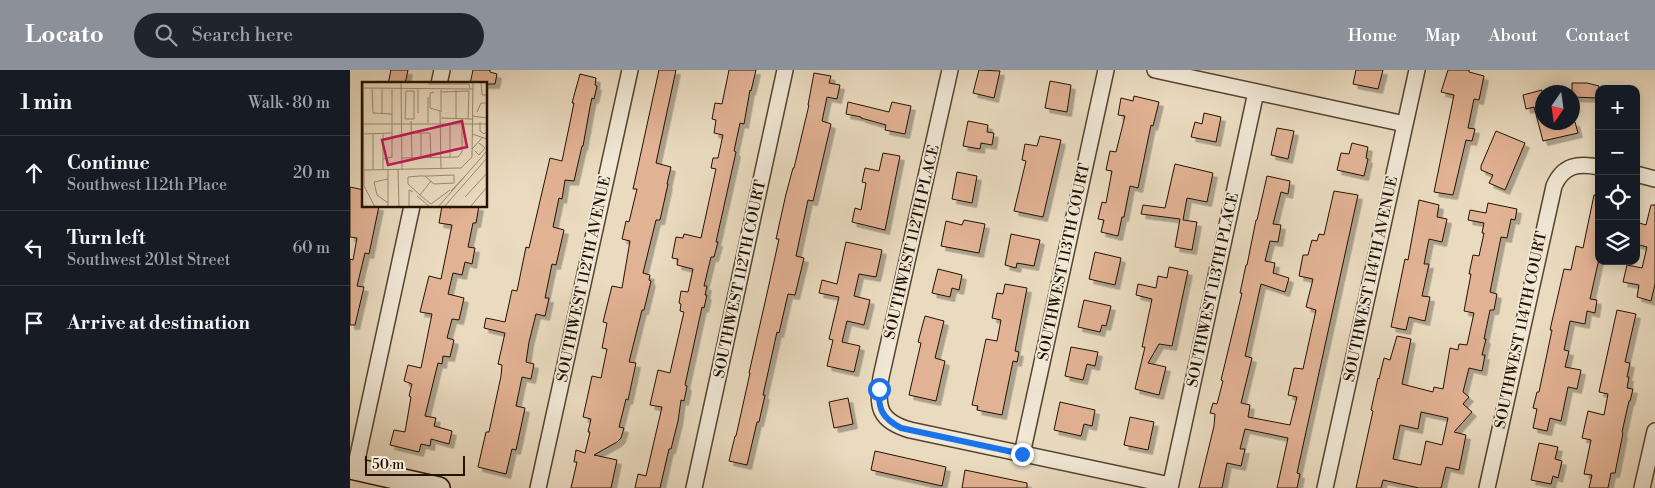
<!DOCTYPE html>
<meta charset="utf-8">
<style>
body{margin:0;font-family:"Libre Bodoni",serif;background:#20242c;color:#f1f3f6}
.controls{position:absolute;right:15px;top:15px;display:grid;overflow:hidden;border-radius:10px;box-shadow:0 2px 12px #0003}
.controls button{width:45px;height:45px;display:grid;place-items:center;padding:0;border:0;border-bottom:1px solid #363941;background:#171b24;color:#f1f3f6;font:25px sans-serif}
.compass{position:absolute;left:1185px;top:15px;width:45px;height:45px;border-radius:50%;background:#171b24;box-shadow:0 2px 12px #0003;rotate:193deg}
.scale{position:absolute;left:15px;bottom:12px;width:100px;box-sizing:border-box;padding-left:5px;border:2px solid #221200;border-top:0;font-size:14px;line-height:18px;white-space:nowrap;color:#221200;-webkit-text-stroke:4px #f1e8d6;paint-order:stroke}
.stop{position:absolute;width:15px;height:15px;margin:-11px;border:4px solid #1a73e8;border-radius:50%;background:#fff}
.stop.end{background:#1a73e8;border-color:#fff;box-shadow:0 1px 5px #0008}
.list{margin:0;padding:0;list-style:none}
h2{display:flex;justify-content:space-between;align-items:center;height:65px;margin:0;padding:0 20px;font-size:21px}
h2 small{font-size:16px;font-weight:400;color:#9ea1a6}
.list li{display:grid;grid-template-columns:32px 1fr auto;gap:15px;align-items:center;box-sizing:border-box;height:75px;padding:0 20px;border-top:1px solid #363941}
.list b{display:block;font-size:19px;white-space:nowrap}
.list p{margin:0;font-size:16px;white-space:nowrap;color:#9ea1a6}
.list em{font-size:16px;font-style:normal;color:#9ea1a6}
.icon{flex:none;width:28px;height:28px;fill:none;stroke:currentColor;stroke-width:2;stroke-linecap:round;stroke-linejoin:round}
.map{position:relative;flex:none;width:1305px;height:418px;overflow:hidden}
header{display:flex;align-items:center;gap:30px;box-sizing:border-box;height:70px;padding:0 25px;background:#8c9099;color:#fff}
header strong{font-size:24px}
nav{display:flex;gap:28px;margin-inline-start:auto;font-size:18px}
.search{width:350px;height:45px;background:#20242c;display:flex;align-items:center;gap:12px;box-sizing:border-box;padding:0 18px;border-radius:28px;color:#9ea1a6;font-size:19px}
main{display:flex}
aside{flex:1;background:#171b24}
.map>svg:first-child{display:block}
.building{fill:#e2b294;stroke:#221200;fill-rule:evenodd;filter:url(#shadow)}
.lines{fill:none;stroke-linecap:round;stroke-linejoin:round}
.street-casing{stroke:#544430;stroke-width:18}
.secondary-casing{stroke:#221200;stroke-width:24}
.street{stroke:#f1e8d6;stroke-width:15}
.secondary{stroke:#f1e8d6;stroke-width:21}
.route{stroke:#1a73e8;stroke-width:6}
.labels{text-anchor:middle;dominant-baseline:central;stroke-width:4;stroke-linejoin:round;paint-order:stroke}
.street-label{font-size:15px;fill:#221200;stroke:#f1e8d6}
.inset-road{fill:none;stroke:#9a8b73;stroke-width:1}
.view{fill:#c2185b;fill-opacity:0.15;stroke:#c2185b;stroke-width:2.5}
.inset-edge{fill:none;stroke:#221200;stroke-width:2.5}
</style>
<header>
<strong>Locato</strong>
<div class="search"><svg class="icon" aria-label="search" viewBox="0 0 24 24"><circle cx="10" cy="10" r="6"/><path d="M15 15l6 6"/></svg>Search here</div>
<nav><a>Home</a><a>Map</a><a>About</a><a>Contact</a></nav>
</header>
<main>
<aside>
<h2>1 min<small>Walk · 80 m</small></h2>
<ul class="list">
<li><svg class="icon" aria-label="ahead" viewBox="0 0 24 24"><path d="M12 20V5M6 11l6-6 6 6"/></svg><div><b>Continue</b><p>Southwest 112th Place</p></div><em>20 m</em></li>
<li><svg class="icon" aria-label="left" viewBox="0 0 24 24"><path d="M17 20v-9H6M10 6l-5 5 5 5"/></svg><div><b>Turn left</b><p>Southwest 201st Street</p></div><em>60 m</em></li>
<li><svg class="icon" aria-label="arrive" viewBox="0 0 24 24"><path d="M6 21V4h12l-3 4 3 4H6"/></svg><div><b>Arrive at destination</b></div></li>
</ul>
</aside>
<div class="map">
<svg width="1305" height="418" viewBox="0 0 1305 418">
<defs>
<filter id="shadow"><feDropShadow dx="4.5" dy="4.5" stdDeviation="0" flood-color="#0004"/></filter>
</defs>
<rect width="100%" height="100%" fill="#eadbc0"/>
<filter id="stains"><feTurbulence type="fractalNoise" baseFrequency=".004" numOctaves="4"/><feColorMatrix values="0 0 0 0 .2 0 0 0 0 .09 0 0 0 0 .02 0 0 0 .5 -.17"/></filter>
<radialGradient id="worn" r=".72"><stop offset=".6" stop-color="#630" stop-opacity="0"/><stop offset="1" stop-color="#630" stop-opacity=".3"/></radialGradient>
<path class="building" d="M41,0H58L55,14H38Z
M123,0H140V2L147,4L145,14H120Z
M309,0H326L306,93L321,97L317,114H318L310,150H306L293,203L300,205L299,210L301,211L294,240H292L279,292L286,293L278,330L276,329L269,357L274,358L271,368L267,372L244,385L267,390L261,418H221L227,392H224L226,380L235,383L240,362H238L241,349L233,347L242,306L251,308L257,279L252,278L257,253L253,252L262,216L272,218L280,171L272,169L276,151L279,152L287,119H283Z
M379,0H406L401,21L400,20L394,54L390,53L384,81L386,82L366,172H368L364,187H361L354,216H357L355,225H357L354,238L352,237L347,260L335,315L337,316L334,331L331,330L328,351L321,379H319L310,418H285L288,404L296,406L312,337L300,335L308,300L320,303L334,242L330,241L331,234L329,233L331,221L338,222L343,199L327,195L328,189L322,188L326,167L333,168L334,164L351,168L366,99L361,98L363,88H368L373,65L364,63L366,50L362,49L365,33L372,34Z
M629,0L650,1L644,28L623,23Z
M1006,0H1033L1028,19L1003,14Z
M1098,0H1119V2L1134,6L1129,30L1124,29L1118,58L1125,59L1122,71L1116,70L1103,125L1084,122L1104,25L1091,22Z
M464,3L481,6L479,13L490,15L487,29L477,27L472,51L481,54L463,131L458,130L446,186L454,188L445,225L438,224L429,263L427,262L413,325H415L409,352H407L397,395L379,391L385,366H386L400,303H399L418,219L429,169H426L436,124L443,98H444L459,35H458Z
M230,4L246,8L245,15L247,16L244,29L242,28L240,37L233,76H232L224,111L215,110L212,129L209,128L203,157L214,160L206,195L202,194L195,228H199L195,246L186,244L179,272L176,292L184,294L181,309L172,307L166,336L175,338L166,380L162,379L156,404L128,397L136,362H139L151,306L152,295L148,294L155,263L134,258L136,248L155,252L162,220L167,221L176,177L179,178L200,88L212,91L224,33H222Z
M700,11L721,15L717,42L695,38Z
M1222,13H1237L1249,16V28L1222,27Z
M1192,20V52H1225L1228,63L1193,71L1184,37L1176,39L1173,25Z
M784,26L809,32L803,56L801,55L788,118L780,116L774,147H772L768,166L751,162L754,150L748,149L752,132L756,133L762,101L756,100L760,81L766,82L775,46L768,45L771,28L783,31Z
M498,32L539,42L542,32L561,36L555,64L535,60L536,55L511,48V47L496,44Z
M854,43L871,47L866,72L841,67L845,52L852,54Z
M618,51L638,55L637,62L644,63L642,75L631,73L630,79L613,76Z
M927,58L944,61L938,89L921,85Z
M1146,61L1175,73L1155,120L1139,113L1143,105L1131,100V96Z
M690,66L711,70L693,147L664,141L676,91L672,90L675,74L687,76Z
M1002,73L1018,77L1016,88L1018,89L1014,106L987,100L991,83L999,84Z
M533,83L550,86L535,160L502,152L505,138L511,140L516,113L512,112L515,98L529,101Z
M825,94L863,103L857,132L837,128L833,150L847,152L842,180L825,177L830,149L791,144L793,135L815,138Z
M607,102L627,106L622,133L602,129Z
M917,106L940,111L938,124L931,122L923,154L931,155L928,172L920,171L915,191L925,193L923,203L939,208L935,222L911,214L895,286L902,288L891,333L900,335L898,347L940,355L947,327L938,325L944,298L953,299L966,240L956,237L963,209L949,206L953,185H958L962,170L967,171L969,164L974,165L984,121L1008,125L947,403L950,404L947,418H927L938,368L895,359L890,379H895L891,396L877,393L872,418H849L864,356L865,344L860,343L863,333L867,334L873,311L871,310L892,223H890L896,195H897L906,150H907Z
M0,117L14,120V136H29L19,184L15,183L7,216L14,217L5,255H0V189L3,190L7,168L0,167Z
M1244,125L1249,126V189L1240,229L1247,230L1245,243L1237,241L1235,254L1220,251L1214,280L1219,281L1215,297L1231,300L1227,319L1218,317L1211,351L1200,348L1197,361L1183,358L1187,339L1183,338L1187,322H1189L1202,260H1200L1214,199L1221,200L1226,176L1233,178Z
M1069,130L1089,135L1087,147L1097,149L1092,172L1079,169L1074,194H1079L1072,226L1080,227L1075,251L1059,247L1056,260L1041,257L1055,189L1058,190Z
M1138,133L1167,139L1165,150L1161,149L1157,168L1151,167L1140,222L1147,224L1144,240H1140L1134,269H1136L1132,285H1135L1132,301L1119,298L1113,322L1119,327L1113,334L1122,342L1104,362L1116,365L1109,400L1096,397L1091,418H1069L1033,410L1031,418H1006L1023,341L1021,340L1028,308L1029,309L1034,288L1040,290L1047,266L1061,269L1052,314L1083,322L1084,317L1093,319L1100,278L1108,280L1109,274L1117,275L1124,243L1114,241L1121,204H1119L1123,185L1129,186L1134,163H1132L1134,153L1118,150L1120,140L1136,143ZM1071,342L1098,348L1092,375L1076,371L1071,395L1043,389L1050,355L1068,359Z
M1301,135H1305V214L1301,231L1287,227L1289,215L1273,212L1277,195L1292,198L1297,177L1286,174V152L1296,155Z
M92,136L101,138L102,136H129L126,153H123L118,177L125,178L122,194L115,192L112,205L103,203L98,224L114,228L109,250L102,249L97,268L104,270L100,287L93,286L92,294L88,293L75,346L86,348L84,356L102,361L99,374L81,369L80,376L71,374L69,382L40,375L44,360L55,362L60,333L61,327L59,326L62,314L54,311L58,295L71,298L82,244L70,242L79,206L91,209L102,155L89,153Z
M614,150L635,154L629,183L591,176L596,151L612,155Z
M661,164L690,170L684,196L667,193L666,198L655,195Z
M496,172L532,180L526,207L509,204L504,226L520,230L514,255L497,251L492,272L510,276L504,302L477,296L483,270L479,269L489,227L469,223L472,210L487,214Z
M745,182L771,188L765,215L739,209Z
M819,197L838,201L822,276L809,274L798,293L816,297L809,325L785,319L795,277H792L802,229L786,225L788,214L806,218L808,206L817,208Z
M588,199L612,205L609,220L602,218L600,227L582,223Z
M655,214L677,218L665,281L669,282L667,292L663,291L652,345L627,340L628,336L622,335L636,269L647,271L651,250L642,248L647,223L653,224Z
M734,230L761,236L756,256L752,255L750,262L728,257Z
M1267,240L1286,244L1275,292L1280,293L1277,307H1279L1277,318L1283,319L1280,331H1279L1272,362L1273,363L1265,403H1261L1258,418H1239L1242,405L1234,404L1241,370L1232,368L1238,341L1254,345L1258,324L1249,322Z
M575,246L594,251L585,288L595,291L586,331L559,325L571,273L568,272Z
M721,277L748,282L745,296L737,294L733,310L715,306Z
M498,328L503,354L484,358L479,332Z
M710,332L745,340L742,356L734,354L731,366L704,360Z
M780,347L804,352L798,380L774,375Z
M1189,373L1208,377L1205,389L1212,391L1208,408L1203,406L1201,414L1181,410Z
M525,381L596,397L592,416L521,400Z
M615,400L677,413V418H612Z"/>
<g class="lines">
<defs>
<path id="street" d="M600,0L531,307C526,337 529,351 560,360L820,415
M805,0L1055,54
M89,14L92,0
M1286,104L1305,109
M672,384L756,0
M5,399L62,136
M188,418L280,0
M344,418L435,0
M820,418L906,22
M975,418L1067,0
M1137,418L1204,116C1213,95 1228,93 1249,97
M1292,418L1305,361"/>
<path id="secondary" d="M0,398L89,418"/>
</defs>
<use href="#street" class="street-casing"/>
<use href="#secondary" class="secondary-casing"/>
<use href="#street" class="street"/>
<use href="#secondary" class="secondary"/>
</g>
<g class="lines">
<path class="route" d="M529,319C528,339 532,348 551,358L672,384"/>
</g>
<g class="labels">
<g class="street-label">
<text transform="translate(562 172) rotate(-77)">SOUTHWEST 112TH PLACE</text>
<text transform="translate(714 192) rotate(-78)">SOUTHWEST 113TH COURT</text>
<text transform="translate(234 209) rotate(-78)">SOUTHWEST 112TH AVENUE</text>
<text transform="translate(390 209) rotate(-78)">SOUTHWEST 112TH COURT</text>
<text transform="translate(1021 209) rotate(-78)">SOUTHWEST 114TH AVENUE</text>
<text transform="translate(863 220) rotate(-78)">SOUTHWEST 113TH PLACE</text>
<text transform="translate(1171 260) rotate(-78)">SOUTHWEST 114TH COURT</text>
</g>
</g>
<g transform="translate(12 12)">
<rect width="125" height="125" fill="#eadbc0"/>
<path class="inset-road" d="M1,0L2,104L13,125M39,0L40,87M119,0L120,13H125M66,2H107L108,7M1,6L111,7M10,6L11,31L30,32M20,6V32M56,7V31M79,8V30M94,8V37M44,9H52V37H43ZM79,10L107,9L106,37M66,15V41M68,26L78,29L79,86M68,26V11L72,10M115,30L119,21H125M110,34L125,36M79,36L110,37M49,39L50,76M118,40V49L122,52L125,49M88,41V76M1,42H125M49,51H68L69,76M59,51V76M1,52L30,51M11,52V87M21,52V87M110,52L125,57M110,67L121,55M113,69L117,73L123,66L117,61M40,76L96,75L100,70V37M21,77L30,75V6M99,86L110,75L111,0M26,87V125M36,87L37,125M2,88L99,86M104,93L125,69M26,97L12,100L15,113L26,121M58,113L46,102V95L57,94H67L92,93V101L72,102L63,94M55,114L67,124M103,115L125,91M69,122L58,113L69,99M69,122L88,108M47,125V108L51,110M76,125L104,93L89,109M82,125L125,76M108,125L125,105"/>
<path class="view" d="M100,39L105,65L26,83L20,58Z"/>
<rect width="125" height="125" class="inset-edge"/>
</g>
<rect width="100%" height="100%" filter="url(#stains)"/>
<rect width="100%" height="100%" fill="url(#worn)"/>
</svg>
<div class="controls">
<button>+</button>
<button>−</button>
<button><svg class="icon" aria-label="locate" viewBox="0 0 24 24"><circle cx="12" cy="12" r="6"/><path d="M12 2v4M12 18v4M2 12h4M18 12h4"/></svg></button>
<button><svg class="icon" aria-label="layers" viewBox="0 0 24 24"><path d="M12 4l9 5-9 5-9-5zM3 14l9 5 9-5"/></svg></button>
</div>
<svg class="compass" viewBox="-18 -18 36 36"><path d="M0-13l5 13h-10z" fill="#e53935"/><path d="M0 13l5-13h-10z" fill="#9ea1a6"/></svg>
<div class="scale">50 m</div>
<div class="stop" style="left:529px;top:319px"></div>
<div class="stop end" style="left:672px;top:384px"></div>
</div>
</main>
